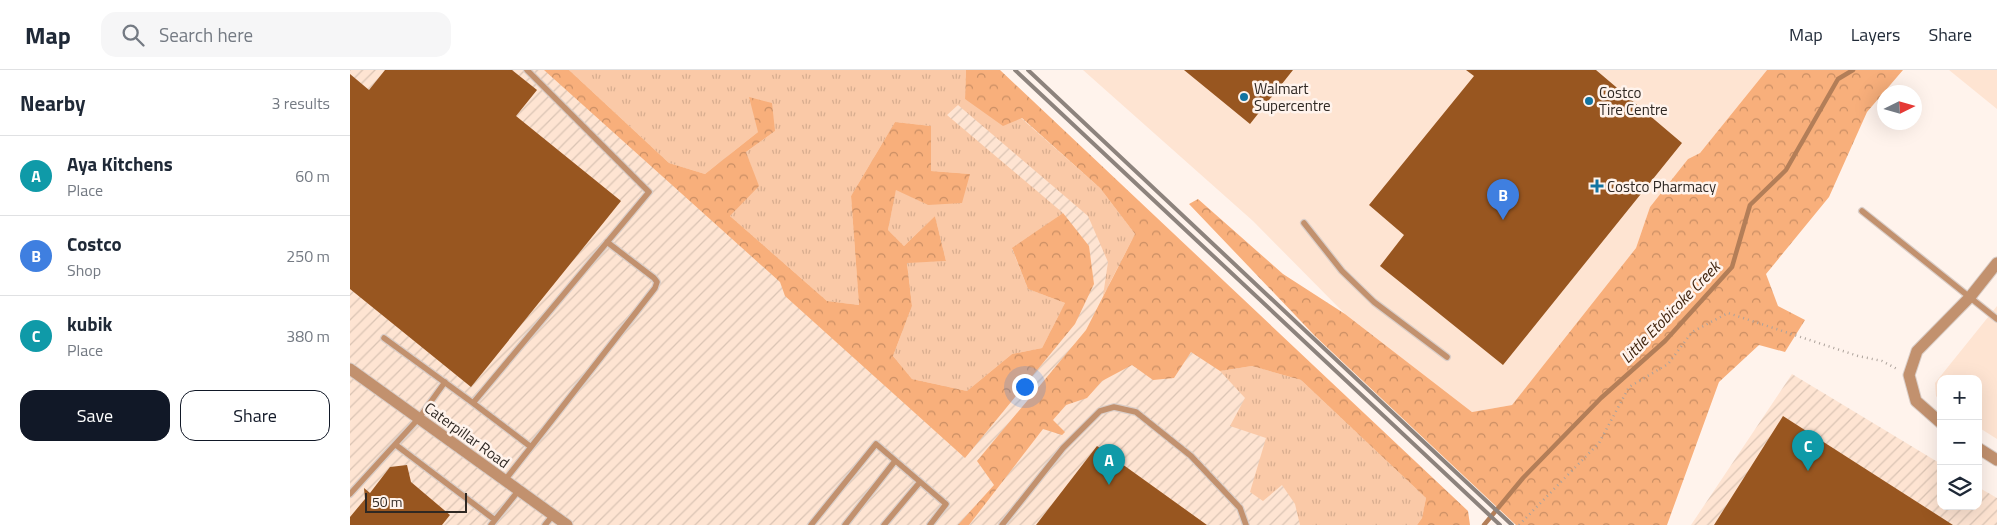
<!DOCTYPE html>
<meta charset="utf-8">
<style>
body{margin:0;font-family:"Titillium Web",sans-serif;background:#f6f6f7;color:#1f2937}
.controls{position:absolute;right:15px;bottom:15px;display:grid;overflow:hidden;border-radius:10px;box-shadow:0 5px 20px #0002}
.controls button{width:45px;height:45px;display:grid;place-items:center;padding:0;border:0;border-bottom:1px solid #e0e1e3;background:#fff;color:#1f2937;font:25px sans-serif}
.compass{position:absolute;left:1527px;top:15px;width:45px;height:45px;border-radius:50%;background:#fff;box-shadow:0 5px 20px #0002;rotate:85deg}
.scale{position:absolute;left:15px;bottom:12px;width:102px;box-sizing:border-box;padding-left:5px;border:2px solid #2f2823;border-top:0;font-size:14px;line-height:18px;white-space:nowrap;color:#2f2823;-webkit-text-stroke:4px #fff3ec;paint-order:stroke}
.you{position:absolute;left:674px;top:316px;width:18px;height:18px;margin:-12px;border:4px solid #fff;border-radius:50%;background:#1a73e8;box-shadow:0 0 0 8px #1a73e833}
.badge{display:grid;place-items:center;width:32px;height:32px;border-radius:50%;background:#111827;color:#fff;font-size:16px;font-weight:700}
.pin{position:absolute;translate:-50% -41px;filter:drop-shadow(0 1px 2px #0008)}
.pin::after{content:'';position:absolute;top:26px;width:18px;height:15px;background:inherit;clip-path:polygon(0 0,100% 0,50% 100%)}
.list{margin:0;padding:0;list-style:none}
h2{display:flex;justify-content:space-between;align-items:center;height:65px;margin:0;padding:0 20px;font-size:21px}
h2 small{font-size:16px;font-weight:400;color:#747a83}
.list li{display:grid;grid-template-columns:32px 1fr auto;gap:15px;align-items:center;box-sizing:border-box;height:80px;padding:0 20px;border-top:1px solid #e0e1e3}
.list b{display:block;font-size:19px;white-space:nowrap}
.list p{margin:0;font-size:16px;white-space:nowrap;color:#747a83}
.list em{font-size:16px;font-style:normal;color:#747a83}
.actions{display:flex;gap:10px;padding:15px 20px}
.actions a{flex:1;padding:11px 0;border:1px solid #111827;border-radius:15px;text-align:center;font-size:18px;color:#111827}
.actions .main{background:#111827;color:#fff}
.icon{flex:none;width:28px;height:28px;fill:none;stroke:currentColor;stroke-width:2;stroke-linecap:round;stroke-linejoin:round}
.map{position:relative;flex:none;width:1647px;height:455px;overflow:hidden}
header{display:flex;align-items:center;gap:30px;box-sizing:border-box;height:70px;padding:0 25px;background:#fff;border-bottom:1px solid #e0e1e3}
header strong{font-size:24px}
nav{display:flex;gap:28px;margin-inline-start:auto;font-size:18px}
.search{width:350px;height:45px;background:#f6f6f7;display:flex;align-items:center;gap:12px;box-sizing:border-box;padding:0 18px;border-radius:15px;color:#747a83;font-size:19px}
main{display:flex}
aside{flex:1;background:#fff}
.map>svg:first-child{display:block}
.built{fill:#fee4d2}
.industrial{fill:url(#industrial-furrows)}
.grass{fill:url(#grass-tufts)}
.forest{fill:url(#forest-crowns)}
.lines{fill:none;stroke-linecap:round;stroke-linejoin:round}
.stream{stroke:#b37e58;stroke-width:4.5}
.building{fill:#985620}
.lane-casing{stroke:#dacec8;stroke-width:8}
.street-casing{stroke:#dacec8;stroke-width:13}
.path{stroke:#aca29b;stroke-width:2.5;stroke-dasharray:1 4;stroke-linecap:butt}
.lane{stroke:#c2916e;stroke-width:5.5}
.street{stroke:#c2916e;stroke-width:11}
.rail{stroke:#8d837d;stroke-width:4}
.poi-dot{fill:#1374a1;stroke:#fff3ec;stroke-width:2}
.labels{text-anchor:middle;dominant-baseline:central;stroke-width:5;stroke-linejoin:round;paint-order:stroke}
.poi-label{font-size:15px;fill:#2f2823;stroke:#fff3ec;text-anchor:start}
.street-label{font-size:15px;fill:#2f2823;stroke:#fff3ec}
.water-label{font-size:16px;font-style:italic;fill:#41240e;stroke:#fff3ec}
</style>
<header>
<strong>Map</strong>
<div class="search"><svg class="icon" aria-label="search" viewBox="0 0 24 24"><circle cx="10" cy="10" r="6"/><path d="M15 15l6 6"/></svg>Search here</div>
<nav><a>Map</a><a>Layers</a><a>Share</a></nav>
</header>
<main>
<aside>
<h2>Nearby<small>3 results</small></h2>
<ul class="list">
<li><span class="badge" style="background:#0f9aa8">A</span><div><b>Aya Kitchens</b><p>Place</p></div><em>60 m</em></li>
<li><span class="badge" style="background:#3f7fe0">B</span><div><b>Costco</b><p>Shop</p></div><em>250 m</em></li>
<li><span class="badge" style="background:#0f9aa8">C</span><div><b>kubik</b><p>Place</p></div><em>380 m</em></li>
</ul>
<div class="actions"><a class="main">Save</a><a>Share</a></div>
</aside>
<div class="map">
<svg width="1647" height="455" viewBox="0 0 1647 455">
<defs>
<pattern id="industrial-furrows" width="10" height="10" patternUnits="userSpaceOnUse" patternTransform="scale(1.25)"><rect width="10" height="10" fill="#fee4d2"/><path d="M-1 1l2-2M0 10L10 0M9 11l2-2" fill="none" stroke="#dac4b4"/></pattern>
<pattern id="grass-tufts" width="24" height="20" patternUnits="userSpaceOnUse" patternTransform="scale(1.25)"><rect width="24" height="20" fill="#fac9a7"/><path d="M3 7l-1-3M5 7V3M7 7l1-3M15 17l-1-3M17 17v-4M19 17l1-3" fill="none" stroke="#d7ad8f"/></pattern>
<pattern id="forest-crowns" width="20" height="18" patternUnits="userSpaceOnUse" patternTransform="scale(1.25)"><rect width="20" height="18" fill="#f8af7b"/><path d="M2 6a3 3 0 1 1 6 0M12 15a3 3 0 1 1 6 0" fill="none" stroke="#c98e64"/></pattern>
</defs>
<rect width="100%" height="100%" fill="#fff3ec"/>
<path class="built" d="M733,0H1417L1350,83L1338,89L1300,137L1286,178L1162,335L1122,342L995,244L903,151Z
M1599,0H1647V39Z
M1647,236V369L1628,357V309H1591V333L1586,326L1585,313Z"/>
<path class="industrial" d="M0,0H632L1082,426L1074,455H0Z
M1442,304L1591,394V436H1628V417L1647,428V455H1341Z"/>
<path class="grass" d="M219,0H616L615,29L671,48L750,118L785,164L753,226L758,192L738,146L608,35L597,45L713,143L662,179L678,219L715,233L692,278L662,284L617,321L562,309L543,286L562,236L557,192L596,191L585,146L554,176L538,160L546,119L578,135L620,104L581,101V56L545,52L501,126L509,235L477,231L380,146L408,116L396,82L425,61L408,62L355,104L319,93Z
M902,296L951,310L1076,428L1072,448L1067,455H950L945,434L932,415L913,431L900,422L916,368L880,356L895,328L870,301Z"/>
<path class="forest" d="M194,0H219L319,93L355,104L408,62L399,27L422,33L425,61L396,82L409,116L380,146L477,231L509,235L501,126L545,52L581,56V101L620,104L612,133L578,135L546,120L538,160L554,176L585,146L596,191L557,193L562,236L543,286L562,309L617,321L662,284L692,278L715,233L678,219L662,178L713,143L739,176L744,214L725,254L615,388L435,226L430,212Z
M616,0H650L1118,441L1120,455H1067L1072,448L1076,428L951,310L902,296L870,301L841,282L824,308L803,310L782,295L752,311L737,328L716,335L703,350L715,362L712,365L693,359L619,455H608L644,415L627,391L736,260L785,164L750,118L672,48L653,56L615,29Z
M1417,0H1553L1517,42L1479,127L1416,204L1428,236L1455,250L1435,282L1409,275L1369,312L1317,455H1166L965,266L839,134L848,129L933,204L995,244L1122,342L1162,335L1286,178L1300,137L1338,89L1350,83Z"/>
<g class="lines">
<path class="stream" d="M1134,455L1173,408L1251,328L1315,271L1382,197L1400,135L1436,100L1488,9L1503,0"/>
</g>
<path class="building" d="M35,0H162L187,20L166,46L271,131L121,317L0,219V4L19,20Z
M834,0H943L900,54Z
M1116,0H1246L1332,73L1153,295L1030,196L1054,165L1019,135L1124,6Z
M1433,346L1603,455H1364Z
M747,376L857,455H686Z
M57,395L61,412L100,445L92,455H0V447L15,429L14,418L20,423L40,397Z"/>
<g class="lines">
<defs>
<path id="lane" d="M1512,141L1647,249
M954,153L992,201L1024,232L1097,287
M34,268L123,333L299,122L177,0
M123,333L181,377L155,410
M46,375L145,450
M181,377L305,218L307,212L304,208L257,172
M0,424L69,348L95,312
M141,455L169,420
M195,455L203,445
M461,455L526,374L596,434L580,455
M495,455L545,391
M534,455L570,412
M652,455L713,378L750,341L764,337L786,342L841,386L890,438L896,455"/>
<path id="street" d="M0,299L217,455
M1591,353L1566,331L1559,305L1567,281L1620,227L1647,193
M1628,378L1647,390"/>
</defs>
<use href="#lane" class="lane-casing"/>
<use href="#street" class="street-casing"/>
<path class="path" d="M1169,455L1249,373L1279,317L1318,294L1342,262L1378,243L1508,286L1532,291L1549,300"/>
<use href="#lane" class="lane"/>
<use href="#street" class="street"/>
<path class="rail" d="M665,0L1150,455
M678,0L1162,455"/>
</g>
<g class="poi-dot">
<circle cx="894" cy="27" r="5"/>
<circle cx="1239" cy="31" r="5"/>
<path d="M1244.5 108.5h5v5h5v5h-5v5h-5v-5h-5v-5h5z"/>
</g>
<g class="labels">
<g class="poi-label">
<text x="904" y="18">Walmart<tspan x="904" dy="17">Supercentre</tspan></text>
<text x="1249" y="22">Costco<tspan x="1249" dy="17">Tire Centre</tspan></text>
<text x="1257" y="116">Costco Pharmacy</text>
</g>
<g class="street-label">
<text transform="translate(117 365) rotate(36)">Caterpillar Road</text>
</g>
<g class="water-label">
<text transform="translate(1320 242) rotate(-46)">Little Etobicoke Creek</text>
</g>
</g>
</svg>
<div class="controls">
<button>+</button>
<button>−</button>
<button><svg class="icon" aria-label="layers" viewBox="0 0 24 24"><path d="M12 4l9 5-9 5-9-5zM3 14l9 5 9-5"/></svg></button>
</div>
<svg class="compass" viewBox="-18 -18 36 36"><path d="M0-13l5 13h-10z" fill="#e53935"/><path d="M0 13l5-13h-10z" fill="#747a83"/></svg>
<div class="scale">50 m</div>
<div class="you"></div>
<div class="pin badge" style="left:759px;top:415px;background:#0f9aa8">A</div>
<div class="pin badge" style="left:1153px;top:150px;background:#3f7fe0">B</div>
<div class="pin badge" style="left:1458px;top:401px;background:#0f9aa8">C</div>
</div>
</main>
